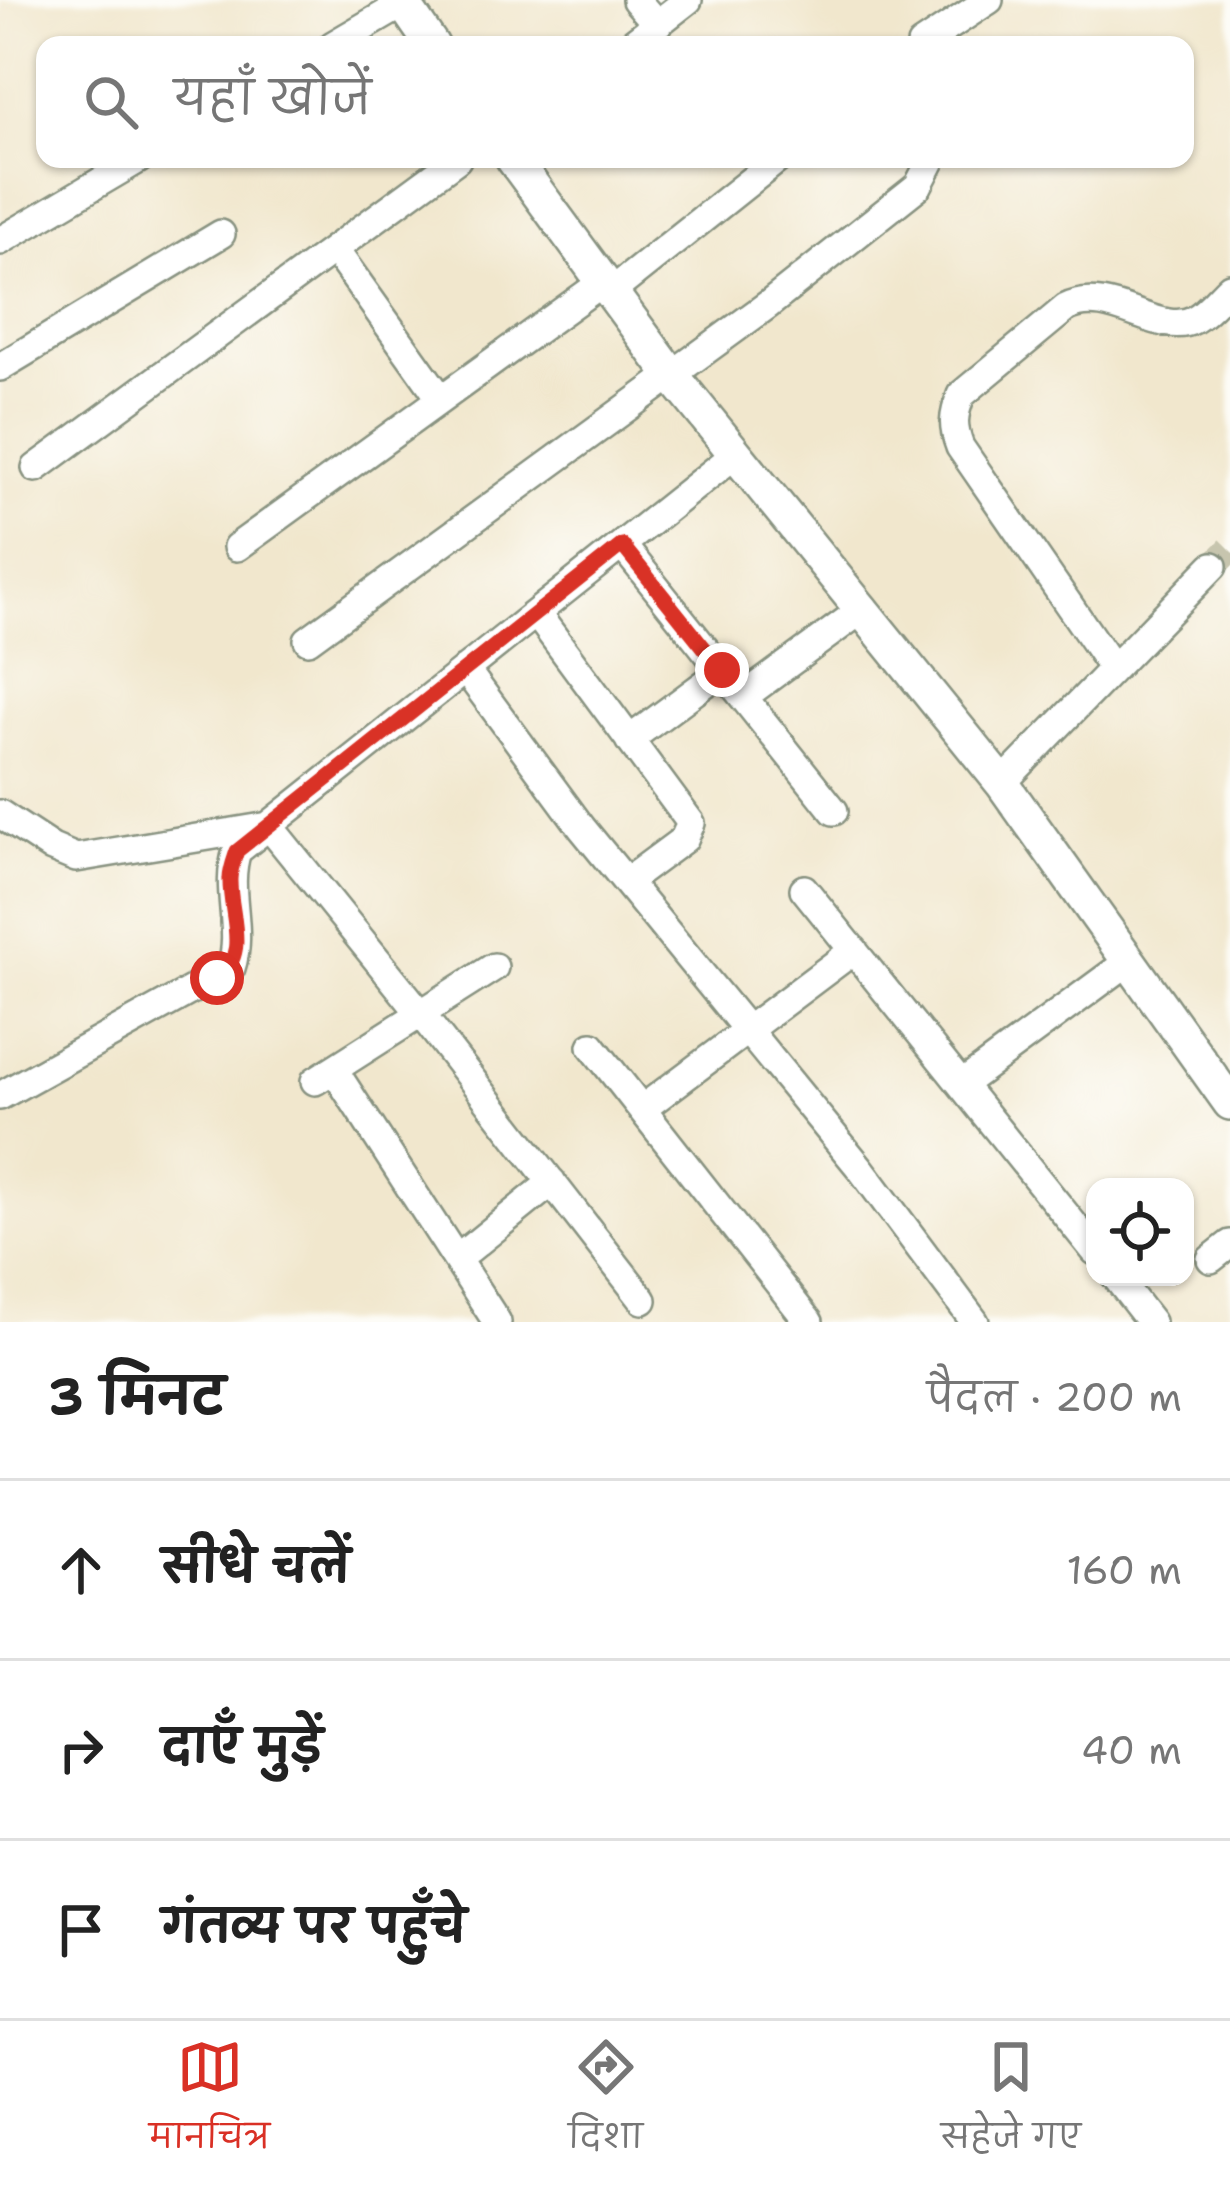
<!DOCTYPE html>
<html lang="hi">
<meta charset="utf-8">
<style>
body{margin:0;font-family:"Shantell Sans","Playpen Sans Deva",sans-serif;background:#f2f2f2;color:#222}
.controls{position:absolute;right:36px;bottom:36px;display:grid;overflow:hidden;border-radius:24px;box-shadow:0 3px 9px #0004}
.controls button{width:108px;height:108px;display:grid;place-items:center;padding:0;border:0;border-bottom:3px solid #e0e0e0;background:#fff;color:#222;font:60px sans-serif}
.stop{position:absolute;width:36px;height:36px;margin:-27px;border:9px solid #d93025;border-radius:50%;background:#fff}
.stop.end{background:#d93025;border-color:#fff;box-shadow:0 3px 12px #0008}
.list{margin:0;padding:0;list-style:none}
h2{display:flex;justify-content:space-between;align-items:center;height:156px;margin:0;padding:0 48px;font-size:51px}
h2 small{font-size:39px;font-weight:400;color:#767676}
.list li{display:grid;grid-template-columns:78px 1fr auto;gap:36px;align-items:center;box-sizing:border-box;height:180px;padding:0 48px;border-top:3px solid #e0e0e0}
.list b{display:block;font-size:45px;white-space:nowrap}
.list em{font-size:39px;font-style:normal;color:#767676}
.icon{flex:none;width:66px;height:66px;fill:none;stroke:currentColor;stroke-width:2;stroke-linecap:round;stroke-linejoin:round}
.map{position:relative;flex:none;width:1230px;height:1322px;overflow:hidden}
.search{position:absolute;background:#fff;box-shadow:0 3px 9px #0004;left:36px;right:36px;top:36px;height:132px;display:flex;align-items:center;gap:30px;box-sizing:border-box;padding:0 42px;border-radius:24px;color:#767676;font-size:45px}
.sheet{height:696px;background:#fff}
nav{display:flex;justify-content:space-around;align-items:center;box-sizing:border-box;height:168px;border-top:3px solid #e0e0e0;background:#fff;font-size:33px;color:#767676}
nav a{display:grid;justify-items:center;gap:6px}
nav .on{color:#d93025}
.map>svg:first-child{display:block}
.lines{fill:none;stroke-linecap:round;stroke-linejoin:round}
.minor-tunnel{stroke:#c7c5ae;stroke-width:27;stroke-dasharray:27 14;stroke-linecap:butt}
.minor-casing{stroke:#889280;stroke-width:32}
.tertiary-casing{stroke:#889280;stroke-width:38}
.minor{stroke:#fff;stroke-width:27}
.tertiary{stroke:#fff;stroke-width:33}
.route{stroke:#d93025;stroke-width:15}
</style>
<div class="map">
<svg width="1230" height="1322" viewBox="0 0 1230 1322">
<rect width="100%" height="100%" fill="#fdfcf7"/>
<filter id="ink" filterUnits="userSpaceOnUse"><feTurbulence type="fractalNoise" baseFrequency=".00833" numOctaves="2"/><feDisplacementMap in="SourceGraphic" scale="24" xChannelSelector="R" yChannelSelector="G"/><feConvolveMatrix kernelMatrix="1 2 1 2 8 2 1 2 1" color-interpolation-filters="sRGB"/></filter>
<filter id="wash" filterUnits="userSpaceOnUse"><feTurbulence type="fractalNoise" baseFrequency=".004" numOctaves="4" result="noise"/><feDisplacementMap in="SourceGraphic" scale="48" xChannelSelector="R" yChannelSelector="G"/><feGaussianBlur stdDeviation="2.7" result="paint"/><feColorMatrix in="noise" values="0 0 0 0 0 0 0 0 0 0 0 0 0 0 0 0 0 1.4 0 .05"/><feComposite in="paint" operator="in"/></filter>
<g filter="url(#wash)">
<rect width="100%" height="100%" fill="#f1e7cd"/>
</g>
<g filter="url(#ink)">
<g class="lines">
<path class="minor-tunnel" d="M1213,566L1230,549"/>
<defs>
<path id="minor" d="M636,0L657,24
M333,45L403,4
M630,45L688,0
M921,45L989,0
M0,241L139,159
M334,249L441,399
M611,292L778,159
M0,367L221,234
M36,468L457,159
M622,545L834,811
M237,547L603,282
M536,613L691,823L684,839L626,882
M308,640L769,304L918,186L932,159
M1111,666L960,447C952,426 953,416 961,395L1066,308C1110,285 1160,339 1195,319C1208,312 1219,297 1230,287
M465,669L582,828L861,1169L975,1322
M743,697L864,608
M629,740L722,671
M1002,783L1213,566
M0,814L52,848L76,858L269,826L421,1014L643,1300
M804,889L1095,1251
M592,1046L809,1322
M334,1070L497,1322
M315,1081L494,967
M962,1084L1129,961
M0,1096L231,968C244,929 224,890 237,851L737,453
M642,1109L854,950
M457,1259L552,1182
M1211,1259L1230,1244
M1116,1277L1151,1322"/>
<path id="tertiary" d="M401,0L432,45
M513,159L671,374L1002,783L1230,1103"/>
</defs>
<use href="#minor" class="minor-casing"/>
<use href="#tertiary" class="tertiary-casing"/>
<use href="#minor" class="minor"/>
<use href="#tertiary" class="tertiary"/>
</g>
</g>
<g class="lines" filter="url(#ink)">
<path class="route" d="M217,978C251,954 229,915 230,879C230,870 234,860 237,851L622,545L722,670"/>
</g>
</svg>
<div class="controls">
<button><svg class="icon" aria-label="locate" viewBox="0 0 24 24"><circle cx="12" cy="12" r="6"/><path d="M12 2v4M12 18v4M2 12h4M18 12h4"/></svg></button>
</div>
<div class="stop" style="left:217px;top:978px"></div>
<div class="stop end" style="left:722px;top:670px"></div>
<div class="search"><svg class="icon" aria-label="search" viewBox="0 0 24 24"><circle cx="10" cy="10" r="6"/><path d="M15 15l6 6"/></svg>यहाँ खोजें</div>
</div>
<section class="sheet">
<h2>3 मिनट<small>पैदल · 200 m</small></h2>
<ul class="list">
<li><svg class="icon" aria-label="ahead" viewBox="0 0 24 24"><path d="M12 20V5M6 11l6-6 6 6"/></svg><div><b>सीधे चलें</b></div><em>160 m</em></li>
<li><svg class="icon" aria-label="right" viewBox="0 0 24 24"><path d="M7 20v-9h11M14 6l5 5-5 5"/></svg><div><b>दाएँ मुड़ें</b></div><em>40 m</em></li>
<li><svg class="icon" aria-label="arrive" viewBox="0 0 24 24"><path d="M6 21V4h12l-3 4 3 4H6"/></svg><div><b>गंतव्य पर पहुँचे</b></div></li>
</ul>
</section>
<nav>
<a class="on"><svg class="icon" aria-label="map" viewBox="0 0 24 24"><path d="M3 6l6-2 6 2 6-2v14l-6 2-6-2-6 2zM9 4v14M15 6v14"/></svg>मानचित्र</a>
<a><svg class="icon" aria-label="directions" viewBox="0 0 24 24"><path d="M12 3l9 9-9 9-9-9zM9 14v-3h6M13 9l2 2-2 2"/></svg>दिशा</a>
<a><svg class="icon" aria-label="saved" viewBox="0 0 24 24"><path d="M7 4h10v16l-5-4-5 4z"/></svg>सहेजे गए</a>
</nav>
